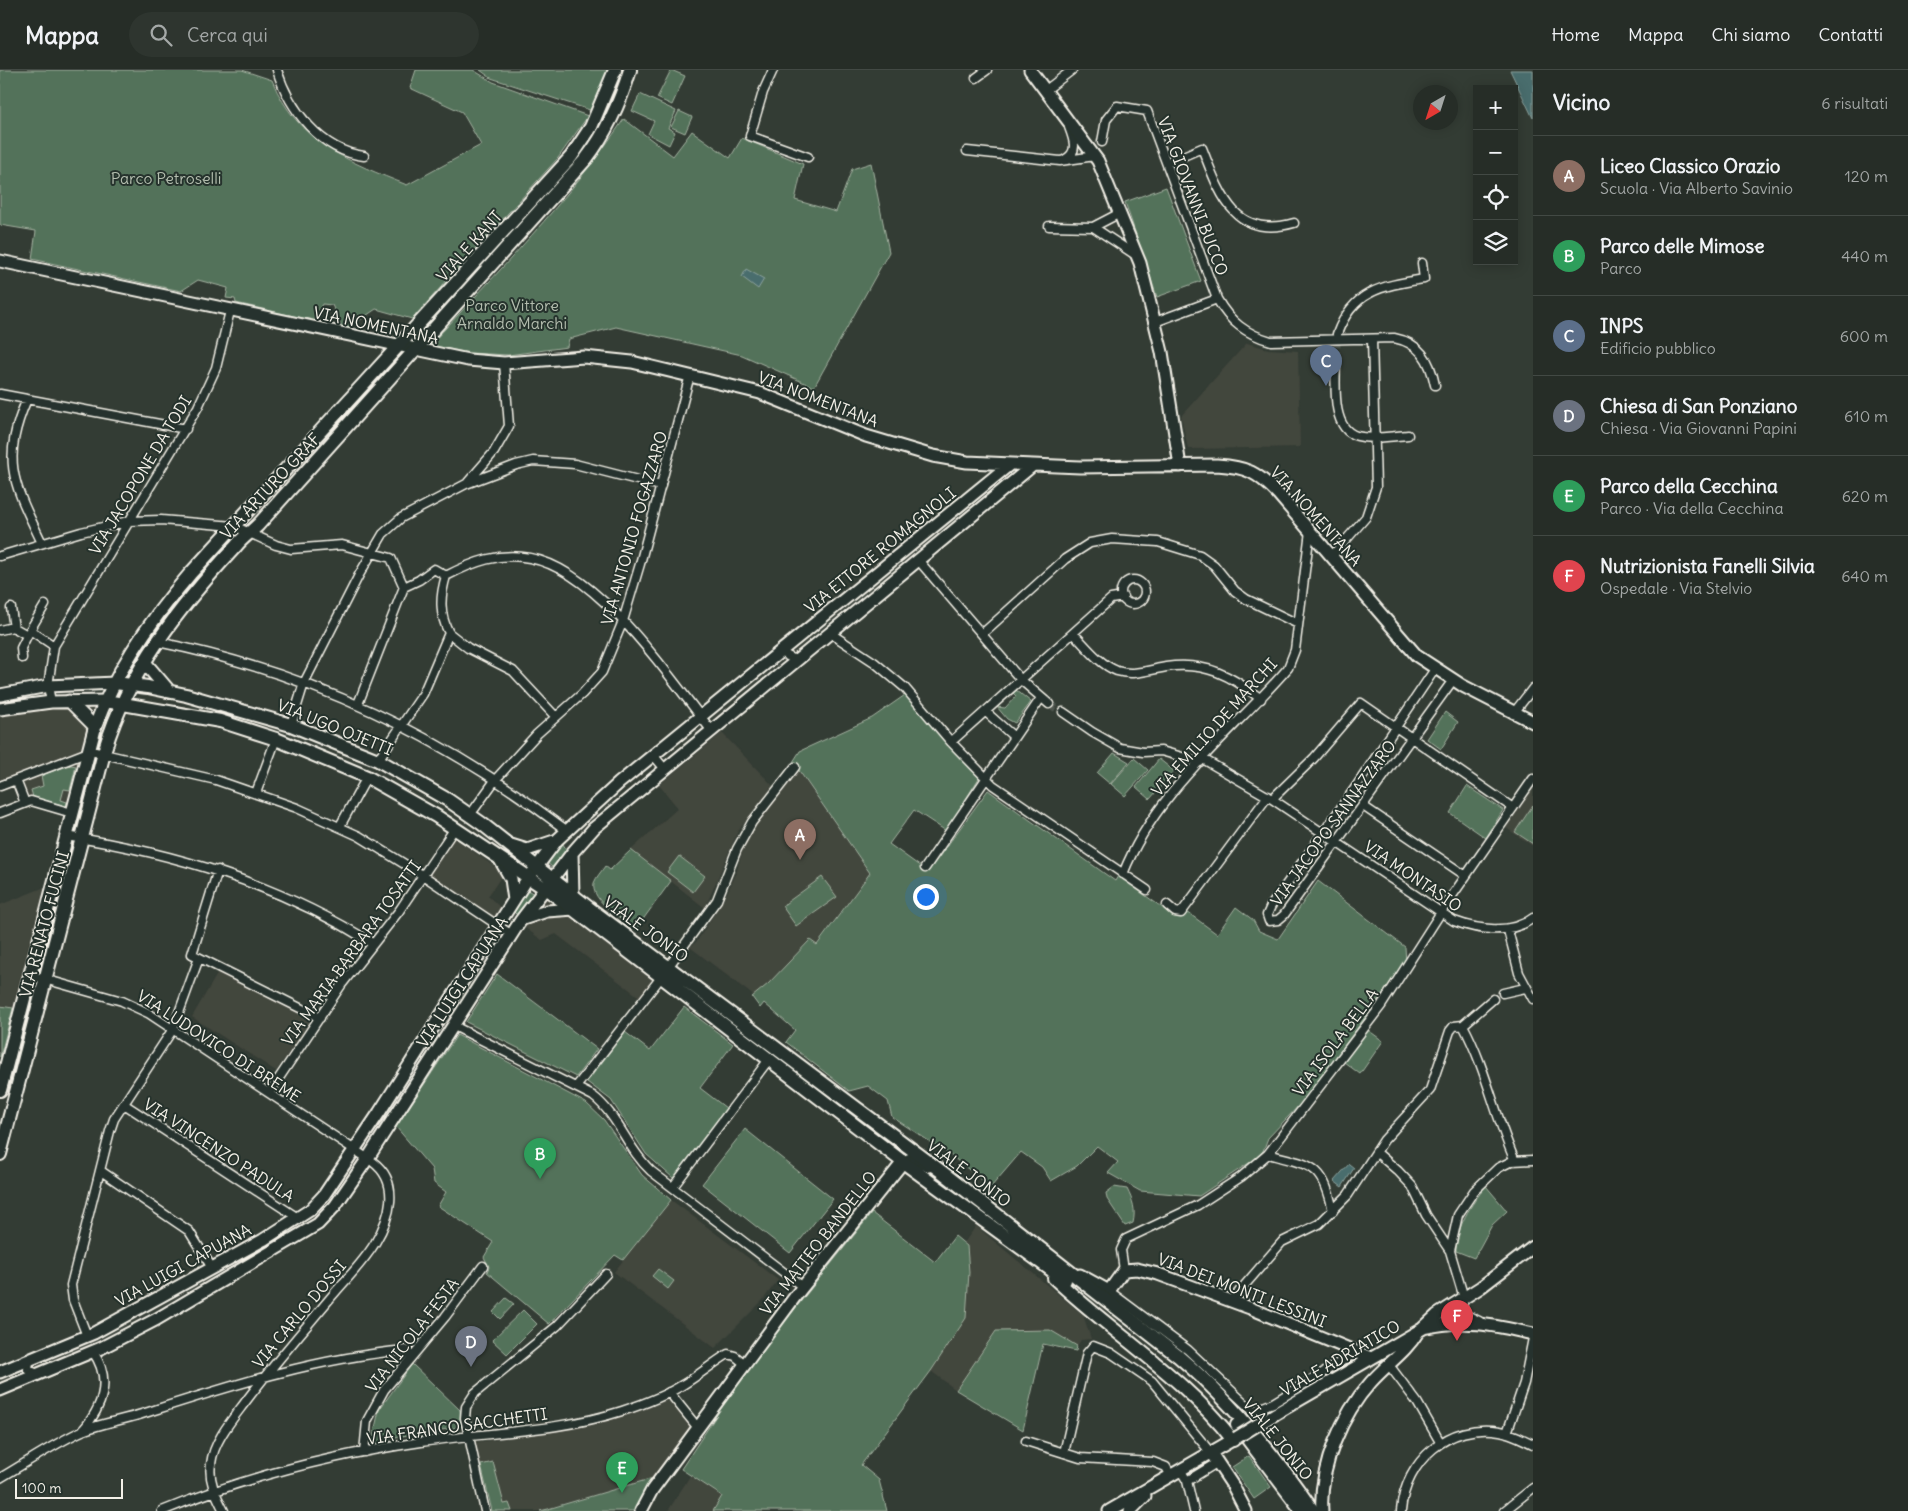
<!DOCTYPE html>
<html lang="it">
<meta charset="utf-8">
<style>
body{margin:0;font-family:Delius,sans-serif;background:#2e352f;color:#f1f3f6}
.controls{position:absolute;right:15px;top:15px;display:grid;overflow:hidden;border-radius:0px;box-shadow:0 2px 12px #0003}
.controls button{width:45px;height:45px;display:grid;place-items:center;padding:0;border:0;border-bottom:1px solid #424944;background:#262d27;color:#f1f3f6;font:25px sans-serif}
.compass{position:absolute;left:1413px;top:15px;width:45px;height:45px;border-radius:50%;background:#262d27;box-shadow:0 2px 12px #0003;rotate:219deg}
.scale{position:absolute;left:15px;bottom:12px;width:108px;box-sizing:border-box;padding-left:5px;border:2px solid #f4f1e8;border-top:0;font-size:14px;line-height:18px;white-space:nowrap;color:#f4f1e8;-webkit-text-stroke:4px #26332d;paint-order:stroke}
.you{position:absolute;left:925px;top:826px;width:18px;height:18px;margin:-12px;border:4px solid #fff;border-radius:50%;background:#1a73e8;box-shadow:0 0 0 8px #1a73e833}
.badge{display:grid;place-items:center;width:32px;height:32px;border-radius:50%;background:#8c9099;color:#fff;font-size:16px;font-weight:700}
.pin{position:absolute;translate:-50% -41px;filter:drop-shadow(0 1px 2px #0008)}
.pin::after{content:'';position:absolute;top:26px;width:18px;height:15px;background:inherit;clip-path:polygon(0 0,100% 0,50% 100%)}
.list{margin:0;padding:0;list-style:none}
h2{display:flex;justify-content:space-between;align-items:center;height:65px;margin:0;padding:0 20px;font-size:21px}
h2 small{font-size:16px;font-weight:400;color:#a4a8a7}
.list li{display:grid;grid-template-columns:32px 1fr auto;gap:15px;align-items:center;box-sizing:border-box;height:80px;padding:0 20px;border-top:1px solid #424944}
.list b{display:block;font-size:19px;white-space:nowrap}
.list p{margin:0;font-size:16px;white-space:nowrap;color:#a4a8a7}
.list em{font-size:16px;font-style:normal;color:#a4a8a7}
.icon{flex:none;width:28px;height:28px;fill:none;stroke:currentColor;stroke-width:2;stroke-linecap:round;stroke-linejoin:round}
.map{position:relative;flex:none;width:1533px;height:1441px;overflow:hidden}
header{display:flex;align-items:center;gap:30px;box-sizing:border-box;height:70px;padding:0 25px;background:#262d27;border-bottom:1px solid #424944}
header strong{font-size:24px}
nav{display:flex;gap:28px;margin-inline-start:auto;font-size:18px}
.search{width:350px;height:45px;background:#2e352f;display:flex;align-items:center;gap:12px;box-sizing:border-box;padding:0 18px;border-radius:28px;color:#a4a8a7;font-size:19px}
main{display:flex}
aside{flex:1;background:#262d27}
.map>svg:first-child{display:block}
.built{fill:#43463d}
.green{fill:#53725a;stroke:#a4b2a1}
.water{fill:#496d6d;stroke:#8da29e}
.lines{fill:none;stroke-linecap:round;stroke-linejoin:round}
.street-tunnel{stroke:#50574f;stroke-width:8;stroke-dasharray:8 4;stroke-linecap:butt}
.street-casing{stroke:#f4f1e8;stroke-width:11}
.secondary-casing{stroke:#f4f1e8;stroke-width:15}
.primary-casing{stroke:#f4f1e8;stroke-width:16}
.street{stroke:#26332d;stroke-width:8}
.secondary{stroke:#26332d;stroke-width:11}
.primary{stroke:#26332d;stroke-width:12}
.secondary-bridge-casing{stroke:#f4f1e8;stroke-width:15;stroke-linecap:butt}
.secondary-bridge{stroke:#26332d;stroke-width:11}
.labels{text-anchor:middle;dominant-baseline:central;stroke-width:4;stroke-linejoin:round;paint-order:stroke}
.park-label{font-size:16px;fill:#b4beaf;stroke:#26332d}
.street-label{font-size:16px;fill:#f4f1e8;stroke:#26332d}
</style>
<header>
<strong>Mappa</strong>
<div class="search"><svg class="icon" aria-label="search" viewBox="0 0 24 24"><circle cx="10" cy="10" r="6"/><path d="M15 15l6 6"/></svg>Cerca qui</div>
<nav><a>Home</a><a>Mappa</a><a>Chi siamo</a><a>Contatti</a></nav>
</header>
<main>
<div class="map">
<svg width="1533" height="1441" viewBox="0 0 1533 1441">
<rect width="100%" height="100%" fill="#333c34"/>
<filter id="ink" filterUnits="userSpaceOnUse"><feTurbulence type="fractalNoise" baseFrequency=".02" numOctaves="2"/><feDisplacementMap in="SourceGraphic" scale="10" xChannelSelector="R" yChannelSelector="G"/><feConvolveMatrix kernelMatrix="1 2 1 2 8 2 1 2 1" color-interpolation-filters="sRGB"/></filter>
<g filter="url(#ink)">
<path class="built" d="M1247,273L1268,279L1298,281L1300,377L1188,379L1181,346Z
M49,634L98,636L71,741L30,729L23,712L0,721V642Z
M722,663L773,716L738,761L705,838L631,780L678,738L659,715Z
M798,700L870,803L816,875L810,870L768,914L754,926L690,877L697,871L724,829L736,804L743,778L757,753Z
M1533,717V776L1506,758Z
M453,767L502,802L503,804L488,826L502,839L495,849L426,805Z
M45,817L13,938L0,936V835Z
M542,825L655,912L642,929L556,864L542,870L521,855Z
M219,901L313,948L276,1001L192,947Z
M671,1130L778,1210L762,1231L715,1278L614,1202Z
M976,1156L1083,1245L1091,1269L1081,1270L1077,1276L1068,1271L996,1261L956,1320L931,1301L966,1248L969,1202L967,1176L964,1173Z
M669,1327L693,1357L653,1408L540,1441H512L504,1434L493,1392L481,1395L476,1372L583,1357L617,1348Z
M690,1406L722,1426L713,1441H668Z"/>
<path class="green" d="M0,0H242L272,10C297,72 349,92 407,115L481,75L462,42L410,18L416,0H473L493,12L588,46L558,88L412,249L376,239L348,258L342,257L332,235L322,234L316,251L236,233L235,229L226,228L228,218L198,210L181,221L32,189L36,161L0,155Z
M480,0H611L593,41L491,8Z
M671,0L685,6L672,35L657,28Z
M640,24L676,41L668,58L675,62L669,75L648,64L654,51L632,41Z
M679,41L692,47L685,63L671,57Z
M624,49L673,86L692,61L730,88L742,68L803,94L795,130L836,142L852,99L871,93L889,182L814,317L742,285L616,257L569,269L567,277L508,285L470,283L430,275C498,202 568,131 624,49Z
M1166,117L1201,211L1157,227L1125,132Z
M1016,620L1031,632L1015,653L1007,649L997,637L1005,638L1016,626L1013,623Z
M908,623L942,668L979,708L946,761L914,740L889,774L928,802L988,720L1115,811L1118,806L1174,846L1183,847L1187,842L1217,864L1236,837L1253,850L1259,861L1278,869L1318,811L1405,877L1406,892L1304,1030L1268,1068L1263,1081L1255,1089L1199,1126L1140,1121L1108,1103L1118,1092L1097,1076L1077,1096L1051,1111L1042,1097L1021,1082L991,1117L949,1084L892,1047L888,1031L868,1016L849,1021L786,972L795,960L764,933L760,938L752,927L768,914L810,870L817,875L870,803L793,692L800,681L872,648Z
M1445,642L1458,652L1441,679L1427,669Z
M1114,683L1129,692L1110,714L1097,703Z
M1134,688L1148,700L1125,726L1111,714Z
M1159,689L1174,701L1150,729L1136,717Z
M71,695L76,696L70,720L64,719L61,730L67,732L66,736L33,727L31,720L43,716L41,705Z
M1467,716L1503,740L1486,768L1450,743Z
M1533,735V774L1515,762Z
M563,774L566,779L553,798L545,791Z
M631,780L671,811L636,859C624,850 590,831 594,813C596,807 602,801 605,796L610,800Z
M679,786L705,806L693,822L667,802Z
M822,807L837,827L796,856L782,836Z
M526,819L534,824L517,845L514,842Z
M497,904L597,979L576,1007L466,952Z
M0,936L13,938L0,987Z
M684,937L733,974L700,1018L726,1038L673,1108L646,1084L611,1030L587,1012L625,962L650,981Z
M1368,960L1383,971L1360,1004L1344,992Z
M457,965L586,1033L604,1050L642,1105L671,1130L623,1190L615,1185L549,1254L487,1202L489,1197L484,1187L493,1172L438,1136L446,1122L434,1113L432,1099L396,1057Z
M745,1059L833,1129L790,1183L702,1114Z
M1486,1116L1507,1141L1492,1155L1474,1188L1456,1181C1457,1155 1470,1136 1486,1116Z
M1114,1117L1127,1119C1133,1131 1136,1140 1133,1153L1125,1156L1107,1129L1106,1123Z
M872,1143L935,1192L955,1166L967,1176L969,1202L966,1248L931,1301L861,1395L879,1410L887,1441H713L722,1426L681,1399L752,1292Z
M658,1199L674,1211L668,1219L652,1206Z
M506,1228L514,1234L500,1249L493,1242Z
M523,1240L537,1254L507,1284L492,1270Z
M1050,1260L1077,1276L1076,1281L1043,1274L1023,1360L956,1320L996,1261Z
M412,1294L460,1340L461,1357L389,1368V1373L371,1376L379,1340Z
M1249,1386L1271,1417L1254,1429L1232,1397Z
M493,1392L504,1434L509,1433L512,1441H492L481,1395Z
M653,1408L634,1441H540L548,1439Z"/>
<path class="water" d="M1510,0H1533V48Z
M746,199L764,209L758,219L742,207Z
M1349,1094L1354,1098L1342,1117L1334,1111Z"/>
<g class="lines">
<path class="street-tunnel" d="M1336,289L1337,264
M1049,634L1063,642"/>
<defs>
<path id="street" d="M277,0C289,39 321,81 364,86
M773,0L763,22L750,66L808,87
M976,8L987,0
M1046,20L1072,0
M1102,72L1106,50L1117,36L1147,41L1217,229
M967,81L1060,91L1095,86
M1064,90C1079,83 1074,70 1069,57
M1167,93L1202,78C1220,124 1234,170 1294,153
M1049,156L1093,157L1120,143
M1093,157L1137,186
M1155,252L1217,229C1230,252 1246,264 1271,271L1394,268C1420,273 1430,290 1435,315
M1337,264C1353,220 1382,216 1424,209L1422,193
M1336,289C1336,311 1330,359 1357,366C1372,370 1392,366 1408,365
M0,324L186,359
M27,329C0,392 14,414 42,473
M468,412L494,382L509,356L504,293
M0,486L81,462L129,451L161,450L234,456L276,475L291,479L342,475L391,488L404,517
M1332,486L1366,447L1376,417L1372,269
M919,491L1021,610L1049,634
M1121 522a12 12 0 1 1 24 0a12 12 0 1 1-24 0Z
M11,538L14,558
M0,560L13,557L27,565
M30,560L45,535
M449,563L468,578L513,601L555,646
M830,563L874,592L905,618L951,672L993,715L1147,820
M1073,563C1086,576 1099,594 1117,601C1133,606 1149,600 1166,597C1205,591 1232,606 1261,629
M982,564L1065,489L1090,473L1112,469L1158,472L1200,485L1214,495L1235,521L1246,529L1298,554
M158,572C312,603 441,665 566,760
M780,582L797,591
M22,588L21,578L30,560L54,576
M1435,599L1355,718L1271,836L1267,845L1269,851L1278,850L1284,845L1453,610
M51,632L48,616L54,576L198,337L216,298L230,241
M358,634L404,517L419,510L434,499L446,506C473,492 499,482 530,488C598,500 669,607 711,660
M986,642L1014,667
M1063,642L1092,662L1120,678L1143,682L1161,681L1200,692
M1513,644L1533,618
M291,655L304,613L359,505L383,464L401,448L466,414L516,395L533,391L575,394L661,416
M951,672L1111,529L1123,527
M654,686L664,698
M1203,689L1272,729L1454,851C1478,860 1511,865 1533,848
M378,690L423,624L449,563C439,544 440,526 446,506
M16,710L25,733
M0,716L91,681L216,710L297,738L359,766L424,806L512,865
M256,723L276,669
M1272,729L1314,688L1361,633L1513,738
M1363,736L1466,806
M0,743L31,731L72,743
M470,745L496,709L537,664L582,624L602,602L623,551L640,494L690,305
M340,756L367,707
M66,766C175,783 278,814 372,873
M925,798L1041,628
M218,800L192,884L320,948
M1123,804C1156,720 1231,664 1288,598L1295,580L1310,461
M1167,835L1175,842L1181,843L1268,726
M1508,860L1519,903L1533,929
M669,896L717,830L737,779L752,752L795,697
M30,905L122,931L148,943L373,1092C401,1113 390,1148 375,1173C363,1193 346,1209 332,1226C302,1262 271,1297 243,1335C230,1352 213,1373 211,1394C208,1411 217,1427 224,1441
M1503,923L1525,918
M1463,955C1486,998 1495,1046 1515,1091
M1463,955L1493,929
M454,956L593,1026C619,1046 627,1079 651,1101L803,1217
M576,1017L662,906
M269,1023L342,914L399,841L455,758
M124,1034L298,1148
M1376,1082L1398,1101L1412,1116L1426,1145L1450,1181
M1268,1084C1312,1096 1323,1093 1333,1141
M101,1101L189,1161L212,1198
M673,1117L770,988
M1124,1200L1121,1180L1126,1169L1198,1135L1241,1107L1268,1084L1381,936L1443,839L1533,709
M1109,1221L1188,1280L1253,1341L1273,1333L1357,1282
M1231,1231L1282,1172L1319,1154L1348,1125L1384,1070L1430,1020L1450,961L1454,956L1463,955
M1479,1251L1466,1245L1462,1238L1464,1228L1450,1181L1458,1145L1474,1121L1498,1098L1512,1091L1533,1090
M87,1266L73,1230L71,1215L110,1061L114,1049L173,959L199,888
M29,1290L28,1300L38,1304
M1389,1295L1417,1332L1440,1372
M669,1322L698,1358
M82,1361C103,1337 112,1309 93,1282
M1507,1363L1524,1313L1533,1268
M1026,1371L1080,1388L1153,1392L1166,1397L1171,1406
M364,1382L367,1351L384,1320L445,1247L483,1196
M1064,1383L1087,1283L1093,1276L1111,1283L1152,1311L1211,1383
M1181,1401L1187,1411L1194,1441
M0,1408C26,1393 55,1373 82,1361C102,1353 124,1350 145,1343C230,1316 316,1288 406,1280L411,1287
M1187,1411L1218,1392
M162,1441C245,1407 332,1385 421,1372C488,1362 557,1362 622,1341C644,1334 665,1326 684,1314C699,1305 713,1293 728,1284L735,1286L745,1294
M485,1441L465,1348L466,1337L475,1323L557,1256L606,1204
M1401,1441C1405,1391 1449,1352 1500,1361C1512,1363 1522,1369 1533,1374
M1504,1441L1533,1418"/>
<path id="secondary" d="M1030,0L1098,91L1140,193L1162,282L1180,396
M0,191L468,290L504,293L584,287L632,292L760,323L866,366L933,386L967,392L1080,397L1217,395C1247,397 1257,402 1278,424L1417,586L1463,616L1533,652
M0,625L48,616L115,613
M69,631L95,657
M0,639L51,632L106,631
M511,775L527,780L557,770
M572,783L573,825
M499,788L511,809L514,830
M523,849L547,841L574,839
M1080,1205L1109,1221L1124,1200L1137,1199L1158,1204L1250,1238L1371,1288
M1423,1258C1464,1248 1494,1255 1533,1264
M0,1302L94,1263L263,1170L310,1140L324,1125L379,1043L524,814L557,770L619,713L1009,395
M0,1320L101,1278L157,1249L318,1154L335,1136L368,1088L521,850L572,783L594,758L1032,396
M1275,1344L1422,1259L1437,1245L1481,1217L1533,1177
M1211,1383L1233,1416L1246,1441
M641,1441L652,1420L797,1224L903,1092L911,1089L929,1096
M1109,1441L1236,1368
M1130,1441L1145,1426
M1322,1441C1319,1397 1342,1344 1371,1312C1387,1294 1406,1282 1418,1262"/>
<path id="primary" d="M145,593L168,620
M115,613L148,617L186,625L291,655L378,690L448,730L481,753L589,838L942,1102L1178,1286C1231,1331 1274,1384 1313,1441
M106,631L220,651L276,669L367,707L436,746L552,823L903,1092L1065,1210
M0,1020L95,657C115,602 152,548 190,504L571,87L591,57L615,0
M0,1084L105,679C128,601 181,535 236,476C242,468 251,462 258,455L586,89C607,62 620,33 630,0
M1054,1208C1112,1263 1183,1306 1233,1370
M1237,1355L1302,1441"/>
</defs>
<use href="#street" class="street-casing"/>
<use href="#secondary" class="secondary-casing"/>
<use href="#primary" class="primary-casing"/>
<use href="#street" class="street"/>
<use href="#secondary" class="secondary"/>
<use href="#primary" class="primary"/>
<defs>
<path id="secondary-bridge" d="M1236,1368L1275,1344"/>
</defs>
<use href="#secondary-bridge" class="secondary-bridge-casing"/>
<use href="#secondary-bridge" class="secondary-bridge"/>
</g>
</g>
<g class="labels">
<g class="park-label">
<text x="166" y="108">Parco Petroselli</text>
<text x="512" y="235">Parco Vittore<tspan x="512" dy="18">Arnaldo Marchi</tspan></text>
</g>
<g class="street-label">
<text transform="translate(1193 126) rotate(69)">VIA GIOVANNI BUCCO</text>
<text transform="translate(469 176) rotate(-48)">VIALE KANT</text>
<text transform="translate(376 255) rotate(12)">VIA NOMENTANA</text>
<text transform="translate(818 329) rotate(21)">VIA NOMENTANA</text>
<text transform="translate(140 405) rotate(-59)">VIA JACOPONE DA TODI</text>
<text transform="translate(270 416) rotate(-47)">VIA ARTURO GRAF</text>
<text transform="translate(1316 446) rotate(48)">VIA NOMENTANA</text>
<text transform="translate(634 458) rotate(-74)">VIA ANTONIO FOGAZZARO</text>
<text transform="translate(880 480) rotate(-39)">VIA ETTORE ROMAGNOLI</text>
<text transform="translate(335 657) rotate(22)">VIA UGO OJETTI</text>
<text transform="translate(1214 657) rotate(-48)">VIA EMILIO DE MARCHI</text>
<text transform="translate(1333 753) rotate(-54)">VIA JACOPO SANNAZZARO</text>
<text transform="translate(1413 806) rotate(34)">VIA MONTASIO</text>
<text transform="translate(44 854) rotate(-75)">VIA RENATO FUCINI</text>
<text transform="translate(646 859) rotate(36)">VIALE JONIO</text>
<text transform="translate(351 883) rotate(-54)">VIA MARIA BARBARA TOSATTI</text>
<text transform="translate(462 912) rotate(-57)">VIA LUIGI CAPUANA</text>
<text transform="translate(1335 972) rotate(-53)">VIA ISOLA BELLA</text>
<text transform="translate(219 976) rotate(33)">VIA LUDOVICO DI BREME</text>
<text transform="translate(219 1080) rotate(33)">VIA VINCENZO PADULA</text>
<text transform="translate(969 1103) rotate(37)">VIALE JONIO</text>
<text transform="translate(818 1173) rotate(-52)">VIA MATTEO BANDELLO</text>
<text transform="translate(183 1195) rotate(-29)">VIA LUIGI CAPUANA</text>
<text transform="translate(1242 1220) rotate(21)">VIA DEI MONTI LESSINI</text>
<text transform="translate(299 1244) rotate(-50)">VIA CARLO DOSSI</text>
<text transform="translate(412 1265) rotate(-52)">VIA NICOLA FESTA</text>
<text transform="translate(1340 1288) rotate(-30)">VIALE ADRIATICO</text>
<text transform="translate(457 1356) rotate(-8)">VIA FRANCO SACCHETTI</text>
<text transform="translate(1278 1369) rotate(51)">VIALE JONIO</text>
</g>
</g>
</svg>
<div class="controls">
<button>+</button>
<button>−</button>
<button><svg class="icon" aria-label="locate" viewBox="0 0 24 24"><circle cx="12" cy="12" r="6"/><path d="M12 2v4M12 18v4M2 12h4M18 12h4"/></svg></button>
<button><svg class="icon" aria-label="layers" viewBox="0 0 24 24"><path d="M12 4l9 5-9 5-9-5zM3 14l9 5 9-5"/></svg></button>
</div>
<svg class="compass" viewBox="-18 -18 36 36"><path d="M0-13l5 13h-10z" fill="#e53935"/><path d="M0 13l5-13h-10z" fill="#a4a8a7"/></svg>
<div class="scale">100 m</div>
<div class="you"></div>
<div class="pin badge" style="left:800px;top:790px;background:#8d6e63">A</div>
<div class="pin badge" style="left:540px;top:1109px;background:#2e9e5b">B</div>
<div class="pin badge" style="left:1326px;top:316px;background:#5c6f8a">C</div>
<div class="pin badge" style="left:471px;top:1297px;background:#6b7280">D</div>
<div class="pin badge" style="left:622px;top:1423px;background:#2e9e5b">E</div>
<div class="pin badge" style="left:1457px;top:1271px;background:#e0444e">F</div>
</div>
<aside>
<h2>Vicino<small>6 risultati</small></h2>
<ul class="list">
<li><span class="badge" style="background:#8d6e63">A</span><div><b>Liceo Classico Orazio</b><p>Scuola · Via Alberto Savinio</p></div><em>120 m</em></li>
<li><span class="badge" style="background:#2e9e5b">B</span><div><b>Parco delle Mimose</b><p>Parco</p></div><em>440 m</em></li>
<li><span class="badge" style="background:#5c6f8a">C</span><div><b>INPS</b><p>Edificio pubblico</p></div><em>600 m</em></li>
<li><span class="badge" style="background:#6b7280">D</span><div><b>Chiesa di San Ponziano</b><p>Chiesa · Via Giovanni Papini</p></div><em>610 m</em></li>
<li><span class="badge" style="background:#2e9e5b">E</span><div><b>Parco della Cecchina</b><p>Parco · Via della Cecchina</p></div><em>620 m</em></li>
<li><span class="badge" style="background:#e0444e">F</span><div><b>Nutrizionista Fanelli Silvia</b><p>Ospedale · Via Stelvio</p></div><em>640 m</em></li>
</ul>
</aside>
</main>
